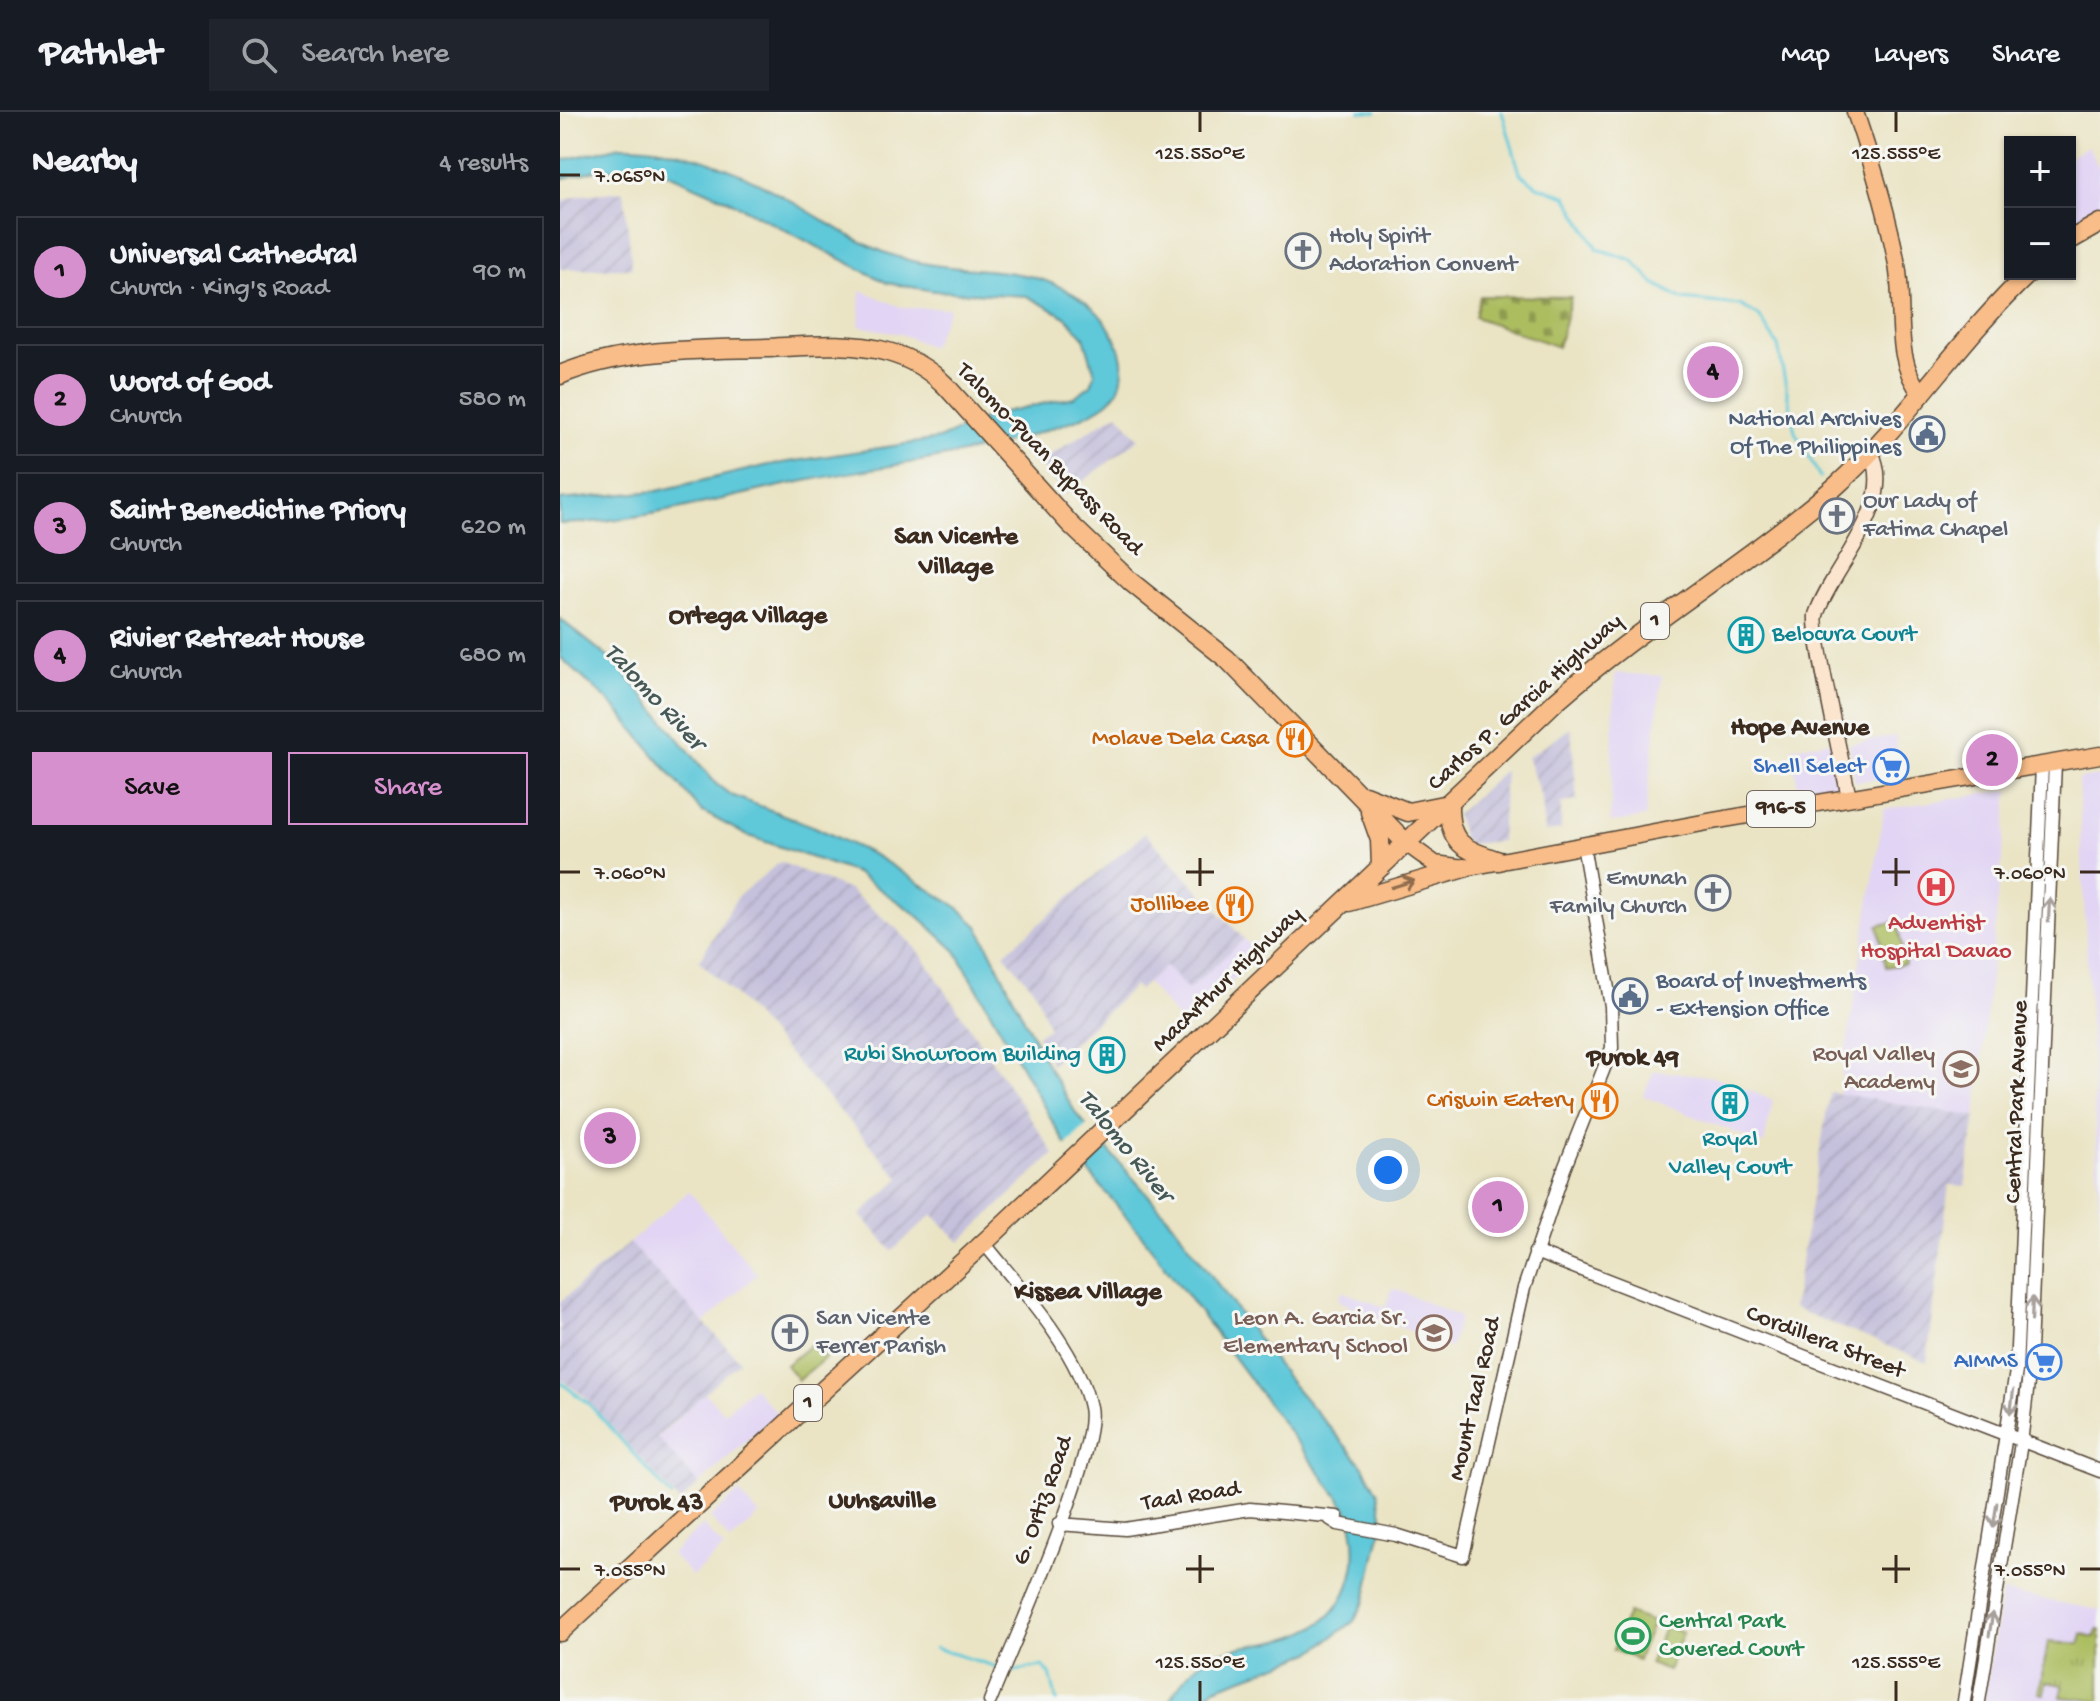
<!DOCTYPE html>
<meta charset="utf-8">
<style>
body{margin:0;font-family:"Gochi Hand",sans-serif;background:#20242c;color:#f1f3f6}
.controls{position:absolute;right:24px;top:24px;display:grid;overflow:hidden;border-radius:0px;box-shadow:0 2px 6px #0004}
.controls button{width:72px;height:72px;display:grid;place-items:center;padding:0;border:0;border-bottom:2px solid #363941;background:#171b24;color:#f1f3f6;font:40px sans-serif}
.you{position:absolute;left:828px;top:1058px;width:28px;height:28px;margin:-20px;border:6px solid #fff;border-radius:50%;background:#1a73e8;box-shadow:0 0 0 12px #1a73e833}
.badge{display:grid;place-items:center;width:52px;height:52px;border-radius:50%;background:#d690ce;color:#111;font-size:26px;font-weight:700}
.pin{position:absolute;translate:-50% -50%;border:4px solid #fff;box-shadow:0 2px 8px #0006}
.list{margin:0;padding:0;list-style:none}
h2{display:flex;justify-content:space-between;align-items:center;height:104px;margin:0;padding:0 32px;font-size:34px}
h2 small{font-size:26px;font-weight:400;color:#9ea1a6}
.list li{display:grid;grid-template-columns:52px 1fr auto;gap:24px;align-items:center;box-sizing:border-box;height:112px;margin:0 16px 16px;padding:0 16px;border:2px solid #363941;border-radius:0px}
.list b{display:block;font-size:30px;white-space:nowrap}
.list p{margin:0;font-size:26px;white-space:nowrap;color:#9ea1a6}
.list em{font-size:26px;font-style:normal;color:#9ea1a6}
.actions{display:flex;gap:16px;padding:24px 32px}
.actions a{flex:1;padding:18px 0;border:2px solid #d690ce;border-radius:0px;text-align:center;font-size:28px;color:#d690ce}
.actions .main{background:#d690ce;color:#111}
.icon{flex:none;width:44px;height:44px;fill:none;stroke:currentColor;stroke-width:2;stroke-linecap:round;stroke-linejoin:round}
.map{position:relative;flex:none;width:1540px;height:1589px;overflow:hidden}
header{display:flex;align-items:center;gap:48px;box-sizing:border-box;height:112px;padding:0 40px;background:#171b24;border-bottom:2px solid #363941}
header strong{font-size:38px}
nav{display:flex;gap:44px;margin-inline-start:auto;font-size:28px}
.search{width:560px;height:72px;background:#20242c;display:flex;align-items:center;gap:20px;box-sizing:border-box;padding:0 28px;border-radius:0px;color:#9ea1a6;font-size:30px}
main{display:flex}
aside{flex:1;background:#171b24}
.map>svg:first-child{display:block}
.built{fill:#e1d4f4}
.industrial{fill:url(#industrial-furrows)}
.grass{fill:url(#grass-tufts);stroke:#74743f;stroke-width:2}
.cemetery{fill:url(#cemetery-stones);stroke:#74743f;stroke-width:2}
.green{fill:#acbd60;stroke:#74743f;stroke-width:2}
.water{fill:#5ec8d9;stroke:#4c797c;stroke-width:2}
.pier{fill:#eae4c4}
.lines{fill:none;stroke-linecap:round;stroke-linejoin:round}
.stream{stroke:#5ec8d9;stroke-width:3}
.tertiary-casing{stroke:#554637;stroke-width:15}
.secondary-casing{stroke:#554637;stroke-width:17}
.primary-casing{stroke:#554637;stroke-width:19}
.trunk-casing{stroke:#554637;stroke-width:21}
.tertiary{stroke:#fff;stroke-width:12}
.secondary{stroke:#fce5cf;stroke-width:14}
.primary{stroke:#f8bd88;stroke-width:16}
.trunk{stroke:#f8bd88;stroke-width:18}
.oneway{stroke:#906c4e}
.oneway2{stroke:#a79f9a}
.ticks{fill:none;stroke:#3b2a1e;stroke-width:3}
.labels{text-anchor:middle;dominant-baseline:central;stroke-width:6;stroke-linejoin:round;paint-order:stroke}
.shield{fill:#f6f6f2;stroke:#73675e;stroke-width:2}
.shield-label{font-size:22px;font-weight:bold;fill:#3b2a1e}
.worship-label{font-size:24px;fill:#5b616d;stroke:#f6f6f2;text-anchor:start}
.service-label{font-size:24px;fill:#4e5e75;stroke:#f6f6f2;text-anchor:end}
.street-label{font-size:24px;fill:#3b2a1e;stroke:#f6f6f2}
.culture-label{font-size:24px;fill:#0d838f;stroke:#f6f6f2;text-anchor:start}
.food-label{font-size:24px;fill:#c56008;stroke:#f6f6f2;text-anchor:end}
.shop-label{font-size:24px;fill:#366cbe;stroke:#f6f6f2;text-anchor:end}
.health-label{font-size:24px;fill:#be3a42;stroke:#f6f6f2}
.education-label{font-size:24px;fill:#785e54;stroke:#f6f6f2;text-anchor:end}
.leisure-label{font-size:24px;fill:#27864d;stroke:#f6f6f2;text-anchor:start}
.neighbourhood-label{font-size:26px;font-weight:bold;fill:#3b2a1e;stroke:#f6f6f2}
.water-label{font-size:26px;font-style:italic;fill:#465956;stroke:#f6f6f2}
.ticks-label{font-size:20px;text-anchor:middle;fill:#3b2a1e;stroke:#f6f6f2;stroke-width:6;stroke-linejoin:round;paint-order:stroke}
</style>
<header>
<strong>Pathlet</strong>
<div class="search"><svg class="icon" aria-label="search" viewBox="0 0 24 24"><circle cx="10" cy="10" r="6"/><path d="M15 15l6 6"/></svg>Search here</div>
<nav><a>Map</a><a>Layers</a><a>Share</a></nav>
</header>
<main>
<aside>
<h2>Nearby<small>4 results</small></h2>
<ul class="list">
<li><span class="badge">1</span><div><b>Universal Cathedral</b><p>Church · King's Road</p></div><em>90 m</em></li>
<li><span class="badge">2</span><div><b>Word of God</b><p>Church</p></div><em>580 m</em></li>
<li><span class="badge">3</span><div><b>Saint Benedictine Priory</b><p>Church</p></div><em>620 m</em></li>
<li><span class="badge">4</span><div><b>Rivier Retreat House</b><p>Church</p></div><em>680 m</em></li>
</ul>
<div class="actions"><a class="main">Save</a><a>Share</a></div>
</aside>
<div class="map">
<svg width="1540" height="1589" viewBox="0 0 1540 1589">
<defs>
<pattern id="industrial-furrows" width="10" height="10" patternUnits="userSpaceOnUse" patternTransform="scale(2)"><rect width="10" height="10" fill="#c5c0db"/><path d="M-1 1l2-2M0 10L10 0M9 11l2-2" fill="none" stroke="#aaa5bc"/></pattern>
<pattern id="grass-tufts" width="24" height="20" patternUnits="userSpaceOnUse" patternTransform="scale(2)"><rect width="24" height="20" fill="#acbd60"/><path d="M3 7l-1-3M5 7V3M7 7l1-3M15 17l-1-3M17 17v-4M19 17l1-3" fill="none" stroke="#8d9a4f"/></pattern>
<pattern id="cemetery-stones" width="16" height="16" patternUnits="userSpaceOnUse" patternTransform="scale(2)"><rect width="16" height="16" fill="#acbd60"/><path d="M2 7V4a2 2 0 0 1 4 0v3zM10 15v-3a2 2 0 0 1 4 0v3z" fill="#8d9a4f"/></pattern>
</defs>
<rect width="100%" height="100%" fill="#f6f6f2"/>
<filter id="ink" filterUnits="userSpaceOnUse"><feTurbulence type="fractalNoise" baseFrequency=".0125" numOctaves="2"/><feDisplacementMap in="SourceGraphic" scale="16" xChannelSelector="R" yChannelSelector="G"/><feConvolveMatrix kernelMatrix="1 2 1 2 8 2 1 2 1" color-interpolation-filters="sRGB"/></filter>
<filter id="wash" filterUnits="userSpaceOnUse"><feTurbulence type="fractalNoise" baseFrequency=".006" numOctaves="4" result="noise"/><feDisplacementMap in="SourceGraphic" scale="32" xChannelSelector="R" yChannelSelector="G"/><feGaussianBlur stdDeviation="1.8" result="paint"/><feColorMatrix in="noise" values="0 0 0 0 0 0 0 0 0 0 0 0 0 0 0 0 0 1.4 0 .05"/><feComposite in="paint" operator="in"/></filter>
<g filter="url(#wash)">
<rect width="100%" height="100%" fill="#eae4c4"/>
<path class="built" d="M1528,34L1540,58V98L1510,114V45Z
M301,178L343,196H390L371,235L341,222L299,214Z
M1055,561L1102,564L1085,705L1050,711Z
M1335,624L1342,662L1295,670L1289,632Z
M1272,629L1280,674L1239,681L1231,636Z
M1540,664V1113L1518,667Z
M1449,678L1416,1005L1279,983L1324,697Z
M684,827L700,843L624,913L587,871L605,854L628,877Z
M1094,959L1156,965L1213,988L1204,1032L1083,984Z
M129,1079L197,1162L144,1211L69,1131Z
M833,1176L900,1205L890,1236L779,1189L781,1179L825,1195Z
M193,1275L217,1301L139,1372L97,1326L145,1281L164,1301Z
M179,1380L199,1403L171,1429L150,1406Z
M143,1413L164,1436L132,1464L111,1442Z
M1442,1480L1540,1498V1589H1424Z"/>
<path class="industrial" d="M64,79L72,156L0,157V90L21,83Z
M558,301L579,327L505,383L479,350Z
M1011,616L1017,689L1001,691V718L985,720L982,688L967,645Z
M945,658L941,729L909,732L904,728L896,703Z
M585,721L684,827L628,878L605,854L579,878L574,874L491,952L477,923L489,916L475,879L444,842Z
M220,750L289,778L336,816L361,842L494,1042L400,1130L373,1102L332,1139L301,1103L340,1066L179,887L139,849L178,784Z
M1270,980L1416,1005L1405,1074L1389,1073L1367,1250L1233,1196Z
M69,1131L180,1249L97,1325L139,1372L120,1390L24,1284L0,1267V1190Z"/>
<path class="grass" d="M1537,1518H1540V1589L1501,1585L1503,1573L1486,1570L1484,1582L1479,1581L1488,1530L1520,1532L1522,1522L1535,1525Z"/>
<path class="cemetery" d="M920,184L1011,185L998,235L915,205Z"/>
<path class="green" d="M1337,810L1345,852L1326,855L1318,813Z
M254,1230L266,1245L238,1268L226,1253Z
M1068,1501L1093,1510L1078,1548L1053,1538Z
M1105,1514L1123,1521L1108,1559L1089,1552Z"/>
<path class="water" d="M61,34C124,33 183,60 236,92C268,110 297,131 332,143C403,168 465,143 528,192C555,213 580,264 547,291C531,303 510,310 492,316C413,345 331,352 250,368C166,384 86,410 0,412V388L97,379L209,353L379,327L435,302L514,285L531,273L535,262L524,225L506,205L467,184L375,179L327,171L168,88L95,56L41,57L0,67V49Z
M0,507L58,553L156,672L171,683L255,715L316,744L396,794L418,814L486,951L517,1003L612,1110L727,1266L802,1353L818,1381L823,1408L805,1489L794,1509L751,1541L655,1576L639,1589H609C618,1574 630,1556 646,1547C673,1532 706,1534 735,1524C791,1505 805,1449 787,1397L584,1126L504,1030L396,839L357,803L296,761L186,723L141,699L55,595L0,545Z"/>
<path class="pier" d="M529,1011L550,1033L522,1059L503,1036Z"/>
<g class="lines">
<path class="stream" d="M800,0H816
M942,0L960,61L977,74L1006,84L1038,137L1072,148L1094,171L1122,187L1180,193L1199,204L1218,234L1235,320L1260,365
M0,1270L29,1292L112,1385
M375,1536L437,1555
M450,1560L483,1554L490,1562L497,1589"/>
</g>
</g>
<g filter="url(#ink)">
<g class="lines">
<defs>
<path id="tertiary" d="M424,1131C460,1176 518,1238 530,1295C540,1340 451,1536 430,1589
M975,1140L1540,1359
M770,1407L778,1412L836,1423L903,1444L964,1176L1004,1057L1052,936L1051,894L1023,733
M499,1412L565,1417L690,1397L777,1405
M1404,1589L1456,1259L1482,653
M1419,1589L1461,1331L1469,1262L1495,651"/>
<path id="secondary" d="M1289,685C1284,661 1252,516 1256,503C1272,455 1338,393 1311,340"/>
<path id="primary" d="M1295,0C1312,50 1328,101 1337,153C1345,197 1332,247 1362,283
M846,731L875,752L904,756L1153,709L1540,643"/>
<path id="trunk" d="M1510,128L1540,111
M0,263C65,236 136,238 206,236C246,234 289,229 328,240C350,246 370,258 386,274L510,412L571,470L667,547L846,731
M805,683L848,700L883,693
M889,690C888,732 903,737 939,749
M810,700L820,728L821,755
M789,790L904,756
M0,1520L429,1126L996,589C1085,511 1187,451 1276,374C1347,310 1399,227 1468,162"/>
</defs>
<use href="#tertiary" class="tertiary-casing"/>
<use href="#secondary" class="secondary-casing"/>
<use href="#primary" class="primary-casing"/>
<use href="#trunk" class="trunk-casing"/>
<use href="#tertiary" class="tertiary"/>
<use href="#secondary" class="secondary"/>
<use href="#primary" class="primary"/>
<use href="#trunk" class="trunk"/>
</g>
<defs><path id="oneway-shaft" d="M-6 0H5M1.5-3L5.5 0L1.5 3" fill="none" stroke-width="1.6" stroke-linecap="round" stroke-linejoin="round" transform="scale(2)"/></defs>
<use class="oneway" href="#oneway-shaft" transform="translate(843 772) rotate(-17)"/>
<g class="oneway2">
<use href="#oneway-shaft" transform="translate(1489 798) rotate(-87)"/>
<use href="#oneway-shaft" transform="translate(1472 1197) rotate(-88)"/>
<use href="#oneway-shaft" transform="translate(1452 1290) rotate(97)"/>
<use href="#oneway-shaft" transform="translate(1435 1403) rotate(99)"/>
<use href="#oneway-shaft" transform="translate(1431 1512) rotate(-81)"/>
</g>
</g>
<path class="ticks" d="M640,0V20M1336,0V20M0,63H20M640,746V774M1336,746V774M0,760H20M626,760H654M1322,760H1350M1520,760H1540M640,1443V1471M1336,1443V1471M0,1457H20M626,1457H654M1322,1457H1350M1520,1457H1540M640,1569V1589M1336,1569V1589"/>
<defs>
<symbol id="church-ring" viewBox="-11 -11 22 22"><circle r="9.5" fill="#f6f6f2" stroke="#6b7280" stroke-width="1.5"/><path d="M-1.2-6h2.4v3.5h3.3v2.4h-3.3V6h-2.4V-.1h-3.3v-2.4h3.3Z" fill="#6b7280"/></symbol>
<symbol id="civic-ring" viewBox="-11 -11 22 22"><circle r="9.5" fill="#f6f6f2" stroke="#5c6f8a" stroke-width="1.5"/><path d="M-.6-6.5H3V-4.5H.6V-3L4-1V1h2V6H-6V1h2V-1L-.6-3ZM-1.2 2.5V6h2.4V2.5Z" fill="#5c6f8a"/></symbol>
<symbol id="building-ring" viewBox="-11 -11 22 22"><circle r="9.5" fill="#f6f6f2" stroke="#0f9aa8" stroke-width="1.5"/><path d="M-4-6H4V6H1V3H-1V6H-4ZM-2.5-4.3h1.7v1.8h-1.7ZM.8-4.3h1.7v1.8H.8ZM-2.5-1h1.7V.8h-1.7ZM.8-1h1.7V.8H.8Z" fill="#0f9aa8"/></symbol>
<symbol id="restaurant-ring" viewBox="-11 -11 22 22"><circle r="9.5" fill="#f6f6f2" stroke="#e8710a" stroke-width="1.5"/><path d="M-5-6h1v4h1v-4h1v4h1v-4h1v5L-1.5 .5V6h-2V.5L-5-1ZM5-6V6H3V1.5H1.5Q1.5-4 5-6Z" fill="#e8710a"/></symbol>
<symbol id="supermarket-ring" viewBox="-11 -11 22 22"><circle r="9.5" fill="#f6f6f2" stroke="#3f7fe0" stroke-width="1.5"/><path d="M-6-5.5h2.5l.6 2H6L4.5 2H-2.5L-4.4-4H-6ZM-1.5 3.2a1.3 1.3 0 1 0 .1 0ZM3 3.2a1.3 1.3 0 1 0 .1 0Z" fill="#3f7fe0"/></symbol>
<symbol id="hospital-ring" viewBox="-11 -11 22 22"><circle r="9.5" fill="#f6f6f2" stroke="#e0444e" stroke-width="1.5"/><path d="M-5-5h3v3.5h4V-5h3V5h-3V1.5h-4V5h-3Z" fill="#e0444e"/></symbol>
<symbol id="school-ring" viewBox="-11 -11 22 22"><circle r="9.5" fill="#f6f6f2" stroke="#8d6e63" stroke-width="1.5"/><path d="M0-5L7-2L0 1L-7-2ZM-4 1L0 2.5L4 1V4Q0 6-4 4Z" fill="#8d6e63"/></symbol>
<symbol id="stadium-ring" viewBox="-11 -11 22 22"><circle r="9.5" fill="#f6f6f2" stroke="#2e9e5b" stroke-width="1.5"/><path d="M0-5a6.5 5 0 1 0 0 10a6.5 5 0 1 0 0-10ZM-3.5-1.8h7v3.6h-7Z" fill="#2e9e5b"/></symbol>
</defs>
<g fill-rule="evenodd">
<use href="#church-ring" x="723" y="119" width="40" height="40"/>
<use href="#civic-ring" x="1347" y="302" width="40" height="40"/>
<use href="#church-ring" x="1257" y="384" width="40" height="40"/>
<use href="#building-ring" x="1166" y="503" width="40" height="40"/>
<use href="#restaurant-ring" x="715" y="607" width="40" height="40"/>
<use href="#supermarket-ring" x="1311" y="635" width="40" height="40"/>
<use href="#hospital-ring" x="1356" y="755" width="40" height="40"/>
<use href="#church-ring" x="1133" y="761" width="40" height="40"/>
<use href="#restaurant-ring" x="655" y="773" width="40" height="40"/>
<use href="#civic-ring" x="1050" y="864" width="40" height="40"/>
<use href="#building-ring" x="527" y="923" width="40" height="40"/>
<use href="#school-ring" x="1381" y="937" width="40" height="40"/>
<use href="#restaurant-ring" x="1020" y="969" width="40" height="40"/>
<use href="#building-ring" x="1150" y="971" width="40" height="40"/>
<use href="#church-ring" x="210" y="1201" width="40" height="40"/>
<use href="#school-ring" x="854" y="1201" width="40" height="40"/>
<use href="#supermarket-ring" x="1464" y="1230" width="40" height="40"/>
<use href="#stadium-ring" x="1053" y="1504" width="40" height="40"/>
</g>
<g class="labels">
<g class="shield">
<rect x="1081" y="491" width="28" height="36" rx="6"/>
<rect x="1187" y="679" width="68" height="36" rx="6"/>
<rect x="234" y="1273" width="28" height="36" rx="6"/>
</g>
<g class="shield-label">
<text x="1095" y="509">1</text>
<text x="1221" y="697">916-5</text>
<text x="248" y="1291">1</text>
</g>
<g class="worship-label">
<text x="769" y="125">Holy Spirit<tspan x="769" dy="28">Adoration Convent</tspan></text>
<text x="1303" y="390">Our Lady of<tspan x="1303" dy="28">Fatima Chapel</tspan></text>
<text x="1127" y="767" text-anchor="end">Emunah<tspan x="1127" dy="28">Family Church</tspan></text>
<text x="256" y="1207">San Vicente<tspan x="256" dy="28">Ferrer Parish</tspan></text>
</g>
<g class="service-label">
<text x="1341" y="308">National Archives<tspan x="1341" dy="28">Of The Philippines</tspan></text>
<text x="1096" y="870" text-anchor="start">Board of Investments<tspan x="1096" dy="28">- Extension Office</tspan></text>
</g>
<g class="street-label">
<text transform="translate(489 348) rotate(46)">Talomo-Puan Bypass Road</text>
<text transform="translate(966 591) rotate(-42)">Carlos P. Garcia Highway</text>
<text transform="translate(668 868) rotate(-44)">MacArthur Highway</text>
<text transform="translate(1458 990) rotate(-88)">Central Park Avenue</text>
<text transform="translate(1265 1231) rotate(21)">Cordillera Street</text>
<text transform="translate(916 1287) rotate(-77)">Mount Taal Road</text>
<text transform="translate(631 1385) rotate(-9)">Taal Road</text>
<text transform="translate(484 1389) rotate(-70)">G. Ortiz Road</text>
</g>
<g class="culture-label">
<text x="1212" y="523">Belocura Court</text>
<text x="521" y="943" text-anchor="end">Rubi Showroom Building</text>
<text x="1170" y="1028" text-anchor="middle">Royal<tspan x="1170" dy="28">Valley Court</tspan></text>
</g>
<g class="food-label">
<text x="709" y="627">Molave Dela Casa</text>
<text x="649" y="793">Jollibee</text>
<text x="1014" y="989">Criswin Eatery</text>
</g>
<g class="shop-label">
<text x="1305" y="655">Shell Select</text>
<text x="1458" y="1250">AIMMS</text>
</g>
<g class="health-label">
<text x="1376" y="812">Adventist<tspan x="1376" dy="28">Hospital Davao</tspan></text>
</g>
<g class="education-label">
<text x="1375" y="943">Royal Valley<tspan x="1375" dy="28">Academy</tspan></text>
<text x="848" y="1207">Leon A. Garcia Sr.<tspan x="848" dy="28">Elementary School</tspan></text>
</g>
<g class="leisure-label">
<text x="1099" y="1510">Central Park<tspan x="1099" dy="28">Covered Court</tspan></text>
</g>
<g class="neighbourhood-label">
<text x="396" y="426">San Vicente<tspan x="396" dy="30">Village</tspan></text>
<text x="188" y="505">Ortega Village</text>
<text x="1240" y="617">Hope Avenue</text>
<text x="1073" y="947">Purok 49</text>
<text x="528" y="1181">Kissea Village</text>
<text x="322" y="1390">Uuhsaville</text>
<text x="97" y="1392">Purok 43</text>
</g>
<g class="water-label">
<text transform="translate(93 586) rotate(47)">Talomo River</text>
<text transform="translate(564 1035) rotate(51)">Talomo River</text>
</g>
</g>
<g class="ticks-label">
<text x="640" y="47">125.550°E</text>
<text x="1336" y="47">125.555°E</text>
<text x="70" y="70">7.065°N</text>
<text x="70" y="767">7.060°N</text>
<text x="1470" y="767">7.060°N</text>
<text x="70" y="1464">7.055°N</text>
<text x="1470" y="1464">7.055°N</text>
<text x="640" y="1556">125.550°E</text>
<text x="1336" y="1556">125.555°E</text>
</g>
</svg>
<div class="controls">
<button>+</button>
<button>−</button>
</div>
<div class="you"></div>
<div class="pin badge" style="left:938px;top:1095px">1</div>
<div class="pin badge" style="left:1432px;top:648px">2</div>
<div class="pin badge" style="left:50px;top:1026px">3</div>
<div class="pin badge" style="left:1153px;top:260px">4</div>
</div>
</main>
